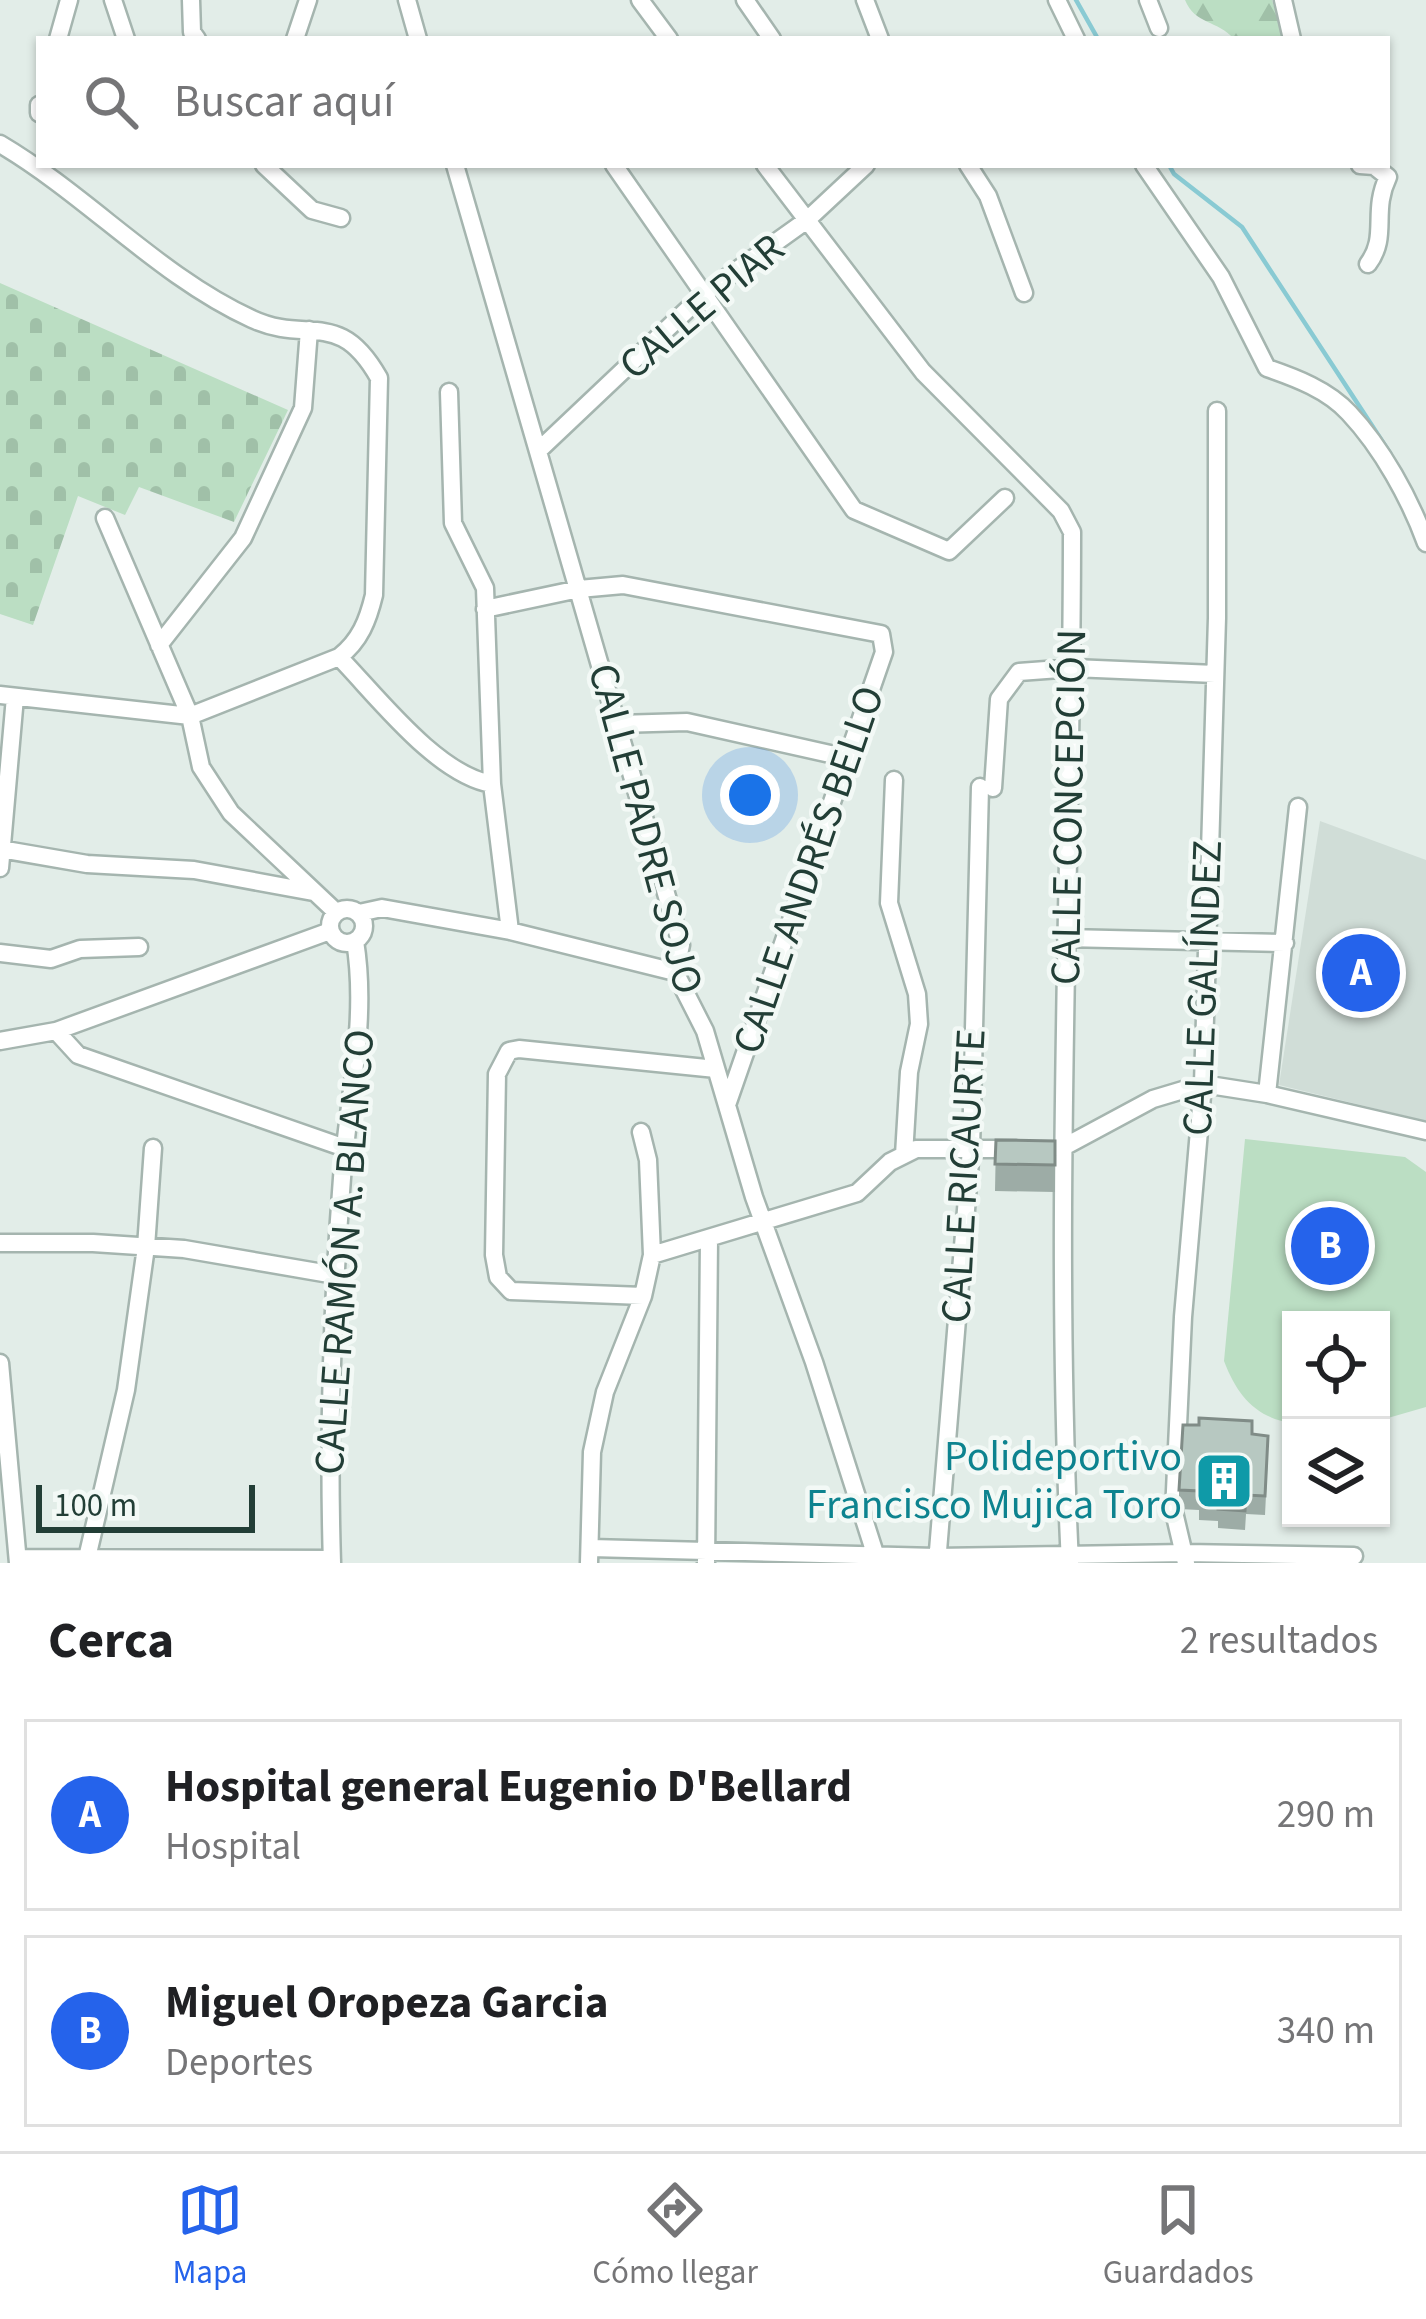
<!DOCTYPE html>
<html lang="es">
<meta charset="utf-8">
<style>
body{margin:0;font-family:"Source Sans 3",sans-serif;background:#f6f6f6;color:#202124}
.controls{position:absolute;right:36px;bottom:36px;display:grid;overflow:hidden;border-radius:0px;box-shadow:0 3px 9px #0004}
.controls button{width:108px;height:108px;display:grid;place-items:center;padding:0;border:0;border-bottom:3px solid #e0e0e0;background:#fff;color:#202124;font:60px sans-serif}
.scale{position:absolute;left:36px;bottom:30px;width:219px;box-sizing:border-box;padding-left:12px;border:6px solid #223e36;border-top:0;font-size:33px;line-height:42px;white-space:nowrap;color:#223e36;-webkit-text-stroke:9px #f3f9f6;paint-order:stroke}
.you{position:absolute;left:750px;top:795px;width:42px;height:42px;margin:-30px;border:9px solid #fff;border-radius:50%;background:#1a73e8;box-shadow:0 0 0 18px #1a73e833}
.badge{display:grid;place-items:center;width:78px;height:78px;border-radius:50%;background:#2563eb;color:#fff;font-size:39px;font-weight:700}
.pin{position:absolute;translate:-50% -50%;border:6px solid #fff;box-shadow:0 3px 12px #0006}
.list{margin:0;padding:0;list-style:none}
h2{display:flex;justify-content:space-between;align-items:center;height:156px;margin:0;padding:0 48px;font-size:51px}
h2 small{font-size:39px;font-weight:400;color:#757577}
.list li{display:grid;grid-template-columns:78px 1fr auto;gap:36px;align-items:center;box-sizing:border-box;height:192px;margin:0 24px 24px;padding:0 24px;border:3px solid #e0e0e0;border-radius:0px}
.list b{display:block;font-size:45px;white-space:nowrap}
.list p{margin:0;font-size:39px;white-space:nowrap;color:#757577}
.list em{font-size:39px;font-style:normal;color:#757577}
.icon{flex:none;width:66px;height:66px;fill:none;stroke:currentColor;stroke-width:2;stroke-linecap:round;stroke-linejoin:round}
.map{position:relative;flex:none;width:1426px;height:1563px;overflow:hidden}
.search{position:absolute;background:#fff;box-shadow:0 3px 9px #0004;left:36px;right:36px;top:36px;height:132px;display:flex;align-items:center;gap:30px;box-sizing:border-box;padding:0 42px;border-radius:0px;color:#757577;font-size:45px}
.sheet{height:588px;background:#fff}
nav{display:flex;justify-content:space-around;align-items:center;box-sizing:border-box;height:168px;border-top:3px solid #e0e0e0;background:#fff;font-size:33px;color:#757577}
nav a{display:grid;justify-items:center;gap:6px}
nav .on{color:#2563eb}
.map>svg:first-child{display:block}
.built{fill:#d0ddd7}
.forest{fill:url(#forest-firs)}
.cemetery{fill:url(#cemetery-stones)}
.pitch{fill:#bbdec3}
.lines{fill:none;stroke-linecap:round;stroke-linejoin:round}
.stream{stroke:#89cad3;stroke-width:4.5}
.minor-casing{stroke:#a5b5af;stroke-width:21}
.minor{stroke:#fff;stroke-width:16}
.wall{fill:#9daca6}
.building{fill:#b7c8c1;stroke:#808c87;stroke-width:3}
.labels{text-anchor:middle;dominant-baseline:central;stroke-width:9;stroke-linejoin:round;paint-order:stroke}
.street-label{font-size:42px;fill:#223e36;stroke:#f3f9f6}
.culture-label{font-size:42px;fill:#0d838f;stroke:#f3f9f6;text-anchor:end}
</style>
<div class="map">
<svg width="1426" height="1563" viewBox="0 0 1426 1563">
<defs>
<pattern id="forest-firs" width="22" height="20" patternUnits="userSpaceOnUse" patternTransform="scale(3)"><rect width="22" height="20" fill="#bbdec3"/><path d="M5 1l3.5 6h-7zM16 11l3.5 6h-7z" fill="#a0c0a8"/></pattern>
<pattern id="cemetery-stones" width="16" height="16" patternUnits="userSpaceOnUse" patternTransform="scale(3)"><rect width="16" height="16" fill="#bbdec3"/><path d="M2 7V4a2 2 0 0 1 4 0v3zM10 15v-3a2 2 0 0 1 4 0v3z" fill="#a0c0a8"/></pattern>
</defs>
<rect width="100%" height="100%" fill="#e2ede8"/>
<path class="built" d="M1320,821L1426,860V1121L1279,1085Z"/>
<path class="forest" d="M1185,0H1272L1284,39H1234C1218,20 1195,25 1185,0Z"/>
<path class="cemetery" d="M0,283L288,410L234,522L139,487L125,515L78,496L33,625L0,614Z"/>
<path class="pitch" d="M1245,1139L1405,1157L1426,1172V1407L1381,1420V1320H1291V1423C1255,1417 1237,1395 1224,1361Z"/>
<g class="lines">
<path class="stream" d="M1076,0L1098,39
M1169,165L1174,174L1242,227L1390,453"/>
<defs>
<path id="minor" d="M113,0L126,39
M191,0L192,32L197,39
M407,0L418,39
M640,0L669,39
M745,0L772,39
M865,0L880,39
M1057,0L1076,39
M1148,0L1159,28
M1283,0L1292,39
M58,39L69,0
M295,39L308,0
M39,105V113
M0,144C88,196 160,277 252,319C308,345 339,307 379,378L374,595C368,620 360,641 339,657L190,716L0,695
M264,165L312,210L341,218
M455,165L681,945L675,972L705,1031L754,1197L814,1362L878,1563
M614,165L854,510L949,551L1005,498
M765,165L923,372L1061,511L1072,532C1072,875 1053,1220 1070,1563
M968,165L988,196L1024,293
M1144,165L1221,277L1267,368C1296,378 1328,390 1349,413C1382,448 1410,499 1426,543
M1360,165L1374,166L1388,177C1371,212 1389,236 1368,264
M449,392L453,523L485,588L492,784L510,931
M538,451L705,293L807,220L866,165
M105,518L190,716L201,767L231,813L336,912
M485,609L579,589L623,585L881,634L884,652L727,1105
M159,645L243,538L303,408L309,330
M339,657C377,696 437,775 492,784
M618,724L687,722L848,758
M894,780L889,903L917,994L919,1024L909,1072L904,1155
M993,788L999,699L1019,672L1073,668L1215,674
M0,849L87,864L194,870L313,892
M0,868L15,697
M330 926a17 17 0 1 1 34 0a17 17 0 1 1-34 0Z
M359,913L382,908L510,931L675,972
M1066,938L1285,943
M0,953L51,959L80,949L139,947
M56,1031L78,1055L345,1148
M0,1041L56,1031L330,931
M1267,1094L1298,807
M1060,1149L1153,1099L1203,1084L1267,1094L1426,1131
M0,1243H93L184,1249L335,1275
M652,1255L857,1193L890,1162L916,1149H1016
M643,1296L511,1291L498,1277L494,1255L497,1074L509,1051L519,1049L716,1069
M0,1363L18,1563
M591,1548L936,1557L1186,1553L1354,1556
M18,1558L332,1559
M87,1558L126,1390L146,1247L153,1148
M332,1563C328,1434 332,1307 342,1178C348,1099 368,1020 355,941
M589,1563L592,1452L605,1392L643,1296L652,1255L648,1160L641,1132
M706,1563L709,1239
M937,1563L971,1149L980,787
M1186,1563L1174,1512L1183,1317L1203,1084L1217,618V411"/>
</defs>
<use href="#minor" class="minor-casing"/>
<use href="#minor" class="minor"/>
</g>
<path class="wall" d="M996,1140L1055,1141V1192L995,1191Z
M1252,1434L1268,1454L1265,1515L1246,1514L1245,1530L1218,1528V1521L1199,1520V1510L1179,1509V1490Z"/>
<path class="building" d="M996,1140L1055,1141V1165L995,1164Z
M1199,1418L1252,1421V1434L1268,1436L1265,1496L1246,1495L1245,1511L1218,1509V1502L1199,1501L1200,1491L1179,1490L1183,1425H1199Z"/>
<defs>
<symbol id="building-square" viewBox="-11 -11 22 22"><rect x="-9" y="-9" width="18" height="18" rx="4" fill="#0f9aa8" stroke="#f3f9f6"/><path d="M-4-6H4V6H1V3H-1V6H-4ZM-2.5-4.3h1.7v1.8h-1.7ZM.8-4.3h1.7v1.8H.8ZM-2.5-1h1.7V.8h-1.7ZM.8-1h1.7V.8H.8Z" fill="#fff"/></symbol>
</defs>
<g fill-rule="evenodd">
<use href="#building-square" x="1191" y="1448" width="66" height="66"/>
</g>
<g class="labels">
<g class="street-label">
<text transform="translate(702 307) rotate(-40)">CALLE PIAR</text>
<text transform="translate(1069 807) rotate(-89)">CALLE CONCEPCIÓN</text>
<text transform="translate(645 829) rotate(75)">CALLE PADRE SOJO</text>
<text transform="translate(809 870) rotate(-71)">CALLE ANDRÉS BELLO</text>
<text transform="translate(1203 988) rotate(-88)">CALLE GALÍNDEZ</text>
<text transform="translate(964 1176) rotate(-87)">CALLE RICAURTE</text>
<text transform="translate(345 1252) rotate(-86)">CALLE RAMÓN A. BLANCO</text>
</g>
<g class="culture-label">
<text x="1182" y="1457">Polideportivo<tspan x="1182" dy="48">Francisco Mujica Toro</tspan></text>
</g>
</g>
</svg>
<div class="controls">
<button><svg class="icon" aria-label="locate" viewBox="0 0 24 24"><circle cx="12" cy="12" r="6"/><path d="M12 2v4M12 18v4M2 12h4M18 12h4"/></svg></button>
<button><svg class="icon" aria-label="layers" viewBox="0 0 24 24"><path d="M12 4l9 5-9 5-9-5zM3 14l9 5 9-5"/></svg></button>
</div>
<div class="scale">100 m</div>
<div class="you"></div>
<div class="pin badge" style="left:1361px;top:973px">A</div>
<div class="pin badge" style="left:1330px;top:1246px">B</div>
<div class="search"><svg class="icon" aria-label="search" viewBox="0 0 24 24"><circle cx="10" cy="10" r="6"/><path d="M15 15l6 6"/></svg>Buscar aquí</div>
</div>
<section class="sheet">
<h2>Cerca<small>2 resultados</small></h2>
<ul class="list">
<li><span class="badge">A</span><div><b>Hospital general Eugenio D'Bellard</b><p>Hospital</p></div><em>290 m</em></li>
<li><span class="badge">B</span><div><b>Miguel Oropeza Garcia</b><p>Deportes</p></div><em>340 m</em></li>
</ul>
</section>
<nav>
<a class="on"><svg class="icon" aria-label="map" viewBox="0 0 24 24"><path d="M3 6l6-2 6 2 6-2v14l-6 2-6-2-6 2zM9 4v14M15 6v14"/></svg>Mapa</a>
<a><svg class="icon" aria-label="directions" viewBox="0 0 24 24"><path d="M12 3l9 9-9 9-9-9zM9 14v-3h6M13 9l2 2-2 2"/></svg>Cómo llegar</a>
<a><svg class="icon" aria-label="saved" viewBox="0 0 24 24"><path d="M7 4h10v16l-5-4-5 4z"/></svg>Guardados</a>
</nav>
